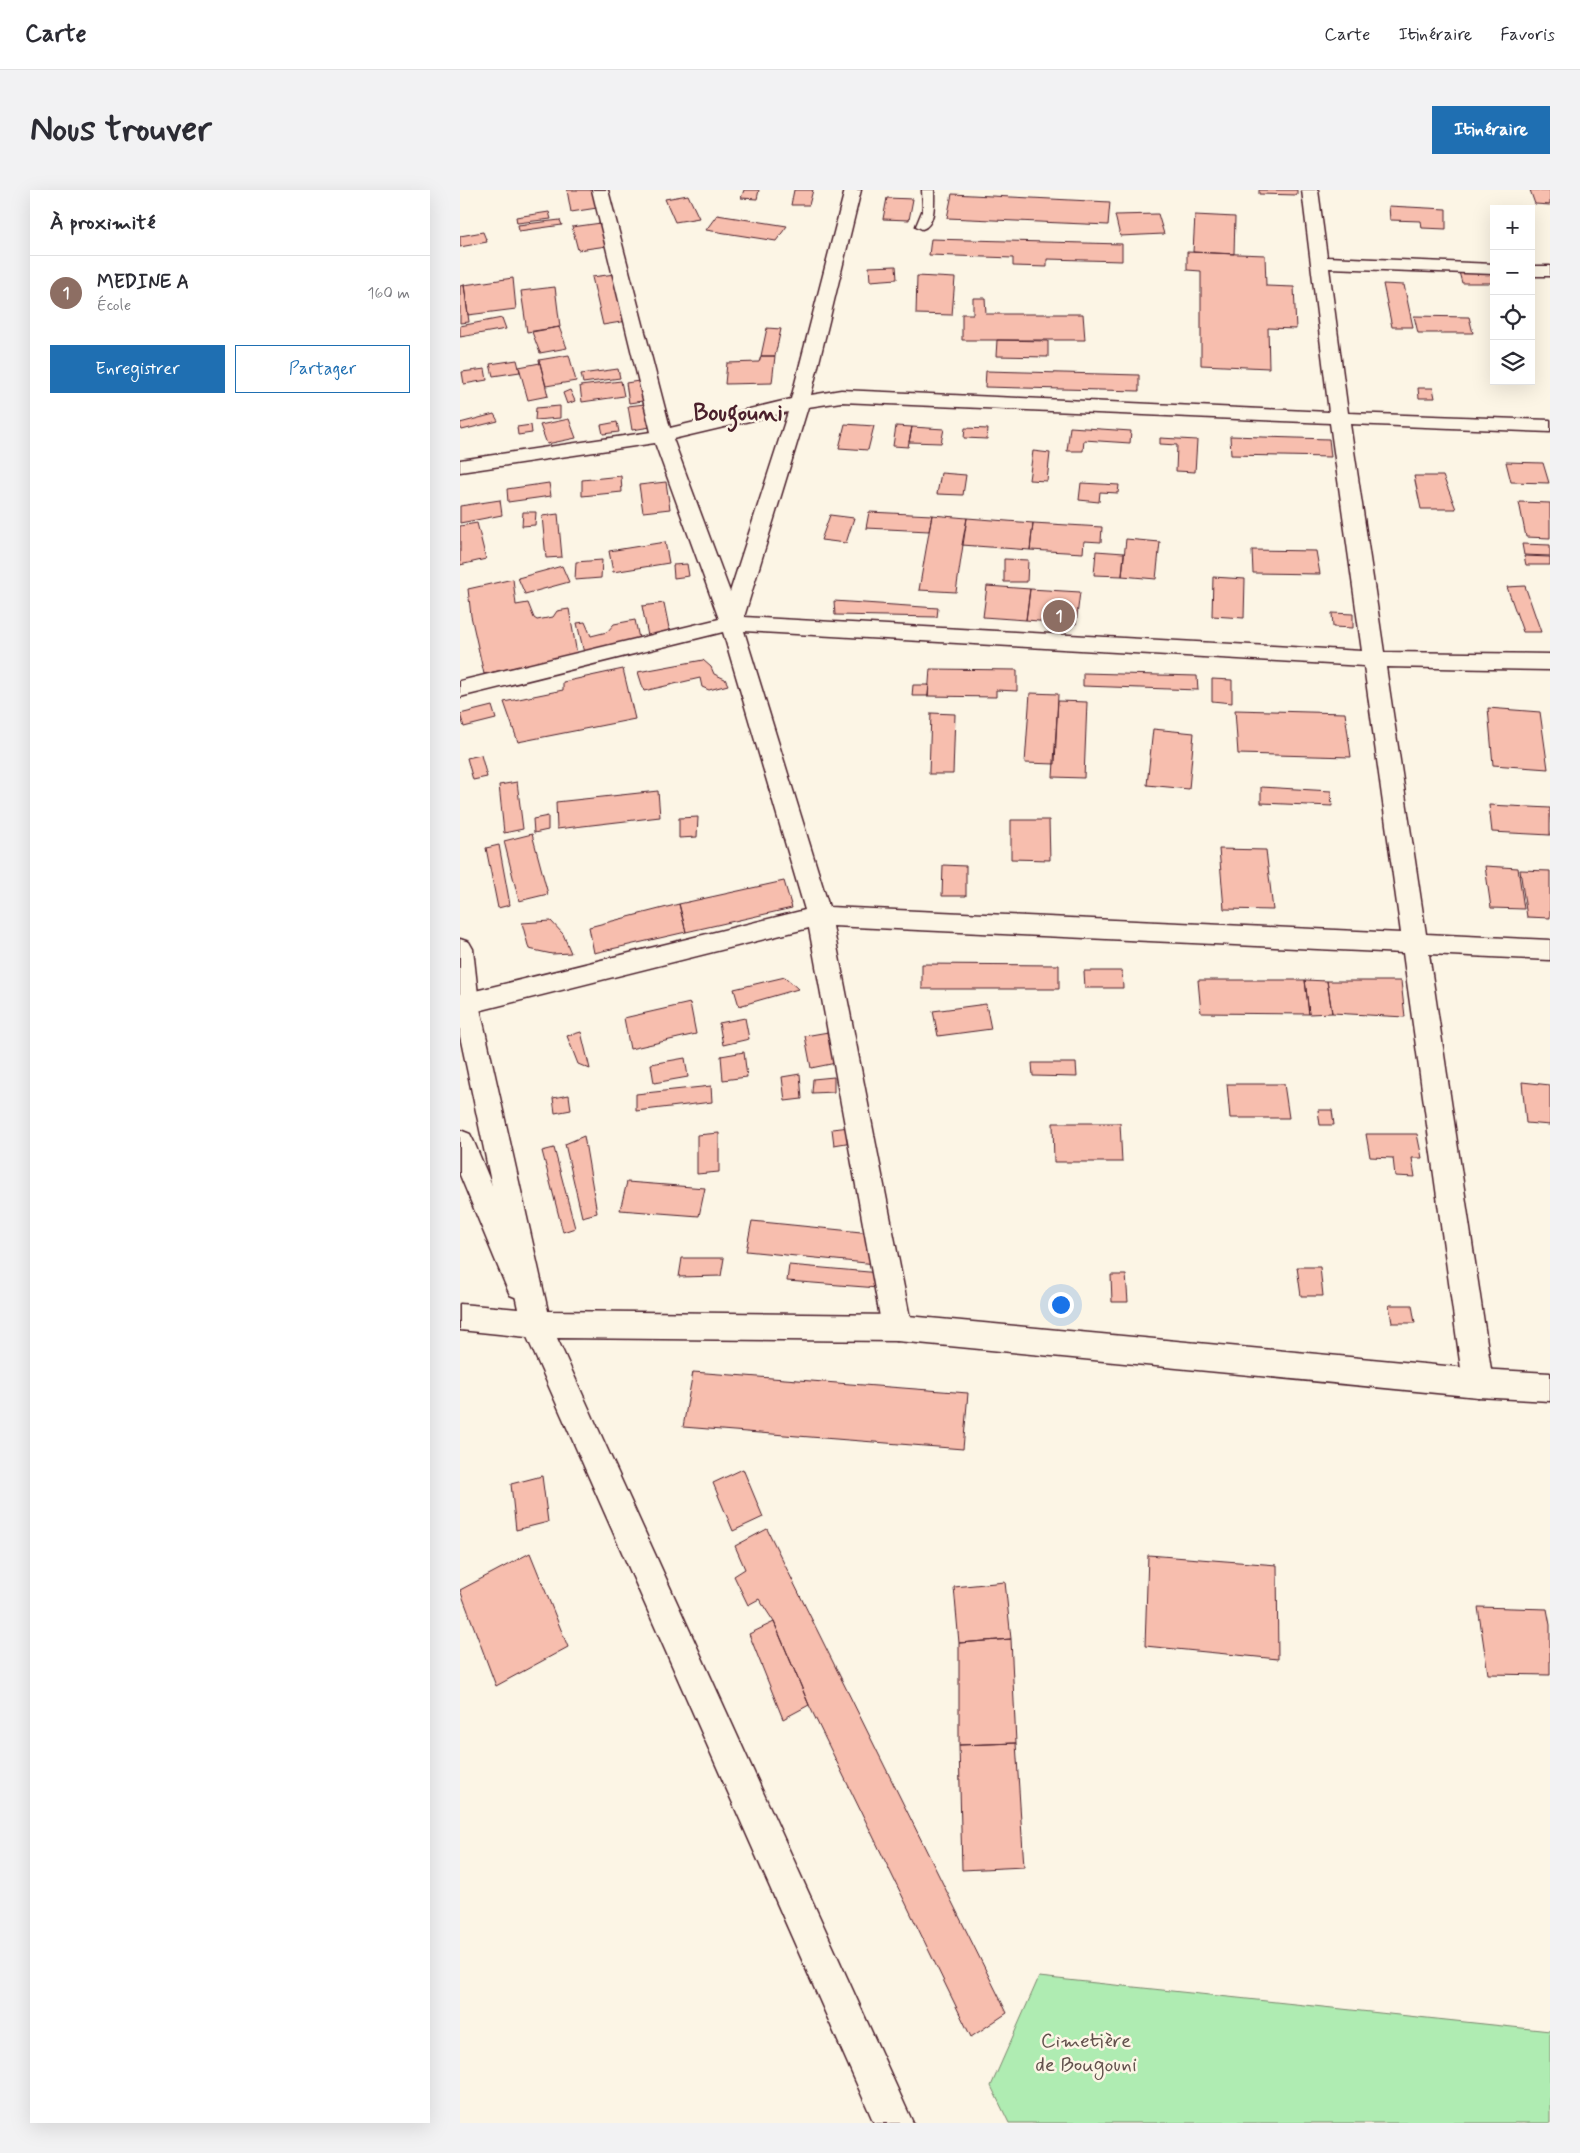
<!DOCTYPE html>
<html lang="fr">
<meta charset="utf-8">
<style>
body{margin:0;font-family:Mynerve,sans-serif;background:#f2f2f3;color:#2b2b33}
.controls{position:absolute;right:15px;top:15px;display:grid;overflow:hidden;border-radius:0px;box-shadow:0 5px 20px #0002}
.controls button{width:45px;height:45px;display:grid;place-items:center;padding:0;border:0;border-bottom:1px solid #e1e1e2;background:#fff;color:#2b2b33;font:25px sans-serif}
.you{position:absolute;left:600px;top:1114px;width:18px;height:18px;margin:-12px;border:4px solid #fff;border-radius:50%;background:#1a73e8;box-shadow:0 0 0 8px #1a73e833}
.badge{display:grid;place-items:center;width:32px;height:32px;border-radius:50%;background:#1f6fb2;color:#fff;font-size:16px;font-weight:700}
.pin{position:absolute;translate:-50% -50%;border:2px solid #fff;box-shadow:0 1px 5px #0006}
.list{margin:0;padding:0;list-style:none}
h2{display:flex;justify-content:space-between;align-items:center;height:65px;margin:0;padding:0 20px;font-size:21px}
h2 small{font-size:16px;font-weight:400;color:#7c7c81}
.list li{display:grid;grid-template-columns:32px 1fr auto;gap:15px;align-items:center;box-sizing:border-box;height:75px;padding:0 20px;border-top:1px solid #e1e1e2}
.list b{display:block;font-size:19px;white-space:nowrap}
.list p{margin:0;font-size:16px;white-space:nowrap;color:#7c7c81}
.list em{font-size:16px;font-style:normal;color:#7c7c81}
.actions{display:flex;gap:10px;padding:15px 20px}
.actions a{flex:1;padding:11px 0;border:1px solid #1f6fb2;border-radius:0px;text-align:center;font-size:18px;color:#1f6fb2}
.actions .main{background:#1f6fb2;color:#fff}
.icon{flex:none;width:28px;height:28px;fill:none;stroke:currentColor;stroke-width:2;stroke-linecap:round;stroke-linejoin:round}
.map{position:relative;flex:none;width:1090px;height:1933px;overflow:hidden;border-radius:0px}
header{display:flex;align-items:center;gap:30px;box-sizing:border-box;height:70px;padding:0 25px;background:#fff;border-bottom:1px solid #e1e1e2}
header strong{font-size:24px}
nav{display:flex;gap:28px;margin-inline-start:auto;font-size:18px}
.intro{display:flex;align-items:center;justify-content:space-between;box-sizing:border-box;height:120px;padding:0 30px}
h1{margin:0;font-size:35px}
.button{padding:12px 22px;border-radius:0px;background:#1f6fb2;color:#fff;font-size:18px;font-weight:700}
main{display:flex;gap:30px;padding:0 30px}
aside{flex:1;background:#fff;border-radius:0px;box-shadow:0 5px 20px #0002}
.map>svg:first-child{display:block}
.green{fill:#afecb2;stroke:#7c866e}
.building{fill:#f7beae;stroke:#4a1f2b}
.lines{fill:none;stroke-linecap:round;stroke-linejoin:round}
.service-casing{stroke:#4a1f2b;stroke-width:3}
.minor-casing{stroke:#4a1f2b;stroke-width:3}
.tertiary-casing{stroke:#4a1f2b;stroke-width:3}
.service{fill:#fcf5e5;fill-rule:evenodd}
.minor{fill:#fcf5e5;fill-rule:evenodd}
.tertiary{fill:#fcf5e5;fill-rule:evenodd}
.labels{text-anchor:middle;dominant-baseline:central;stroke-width:5;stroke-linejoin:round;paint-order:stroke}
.near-park-label{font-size:21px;fill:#63524d;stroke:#fcf5e5}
.far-town-label{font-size:24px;font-weight:bold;fill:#4a1f2b;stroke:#fcf5e5}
</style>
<header>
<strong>Carte</strong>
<nav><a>Carte</a><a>Itinéraire</a><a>Favoris</a></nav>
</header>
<div class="intro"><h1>Nous trouver</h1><a class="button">Itinéraire</a></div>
<main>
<aside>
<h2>À proximité<small></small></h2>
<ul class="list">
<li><span class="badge" style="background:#8d6e63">1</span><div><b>MEDINE A</b><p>École</p></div><em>160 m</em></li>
</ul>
<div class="actions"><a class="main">Enregistrer</a><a>Partager</a></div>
</aside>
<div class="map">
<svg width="1090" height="1933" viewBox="0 0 1090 1933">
<rect width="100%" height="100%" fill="#fcf5e5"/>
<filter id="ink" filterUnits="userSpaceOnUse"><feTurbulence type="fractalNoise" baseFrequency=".02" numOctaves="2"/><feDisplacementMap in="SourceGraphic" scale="10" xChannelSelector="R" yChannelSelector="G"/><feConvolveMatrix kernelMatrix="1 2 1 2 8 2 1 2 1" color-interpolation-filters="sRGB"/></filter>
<g filter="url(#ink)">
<path class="green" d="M579,1787L1090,1841V1933H549L531,1896Z"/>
<path class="building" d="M107,0H134L137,18L111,22Z
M284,0H299L297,9L281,8Z
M334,0H353L349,15H331Z
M799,0H837V5L799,4Z
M1070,0H1090V15L1075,14Z
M492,4L650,12L648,35L487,28Z
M228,5L239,28L215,32L205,9Z
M427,8L453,9L449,30L423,29Z
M929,16L986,19V39L962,38L961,31L930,30Z
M89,22L91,29L57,33L56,27Z
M698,24L704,44L660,46L655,25Z
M257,25L327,36L316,51L246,40Z
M735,25L775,27L774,64L733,62Z
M100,30L102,35L59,41L58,35Z
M141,33L147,56L118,60L112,37Z
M23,42L27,52L0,57V46Z
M471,49L662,54V71L587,69V77L553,76V68L469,65Z
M727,62L805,65L806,96L834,97L836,139L808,138L809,178L741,175V81L727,80Z
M436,76L437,89L410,91L409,77Z
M999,82L1034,83V93H1002Z
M155,84L167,131L143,135L132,87Z
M457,86L495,88L492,125L456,124Z
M53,88L56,119L8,125L4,95Z
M923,94L944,95L953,137H932Z
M4,95L9,132L0,133V96Z
M95,97L100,137L67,142L61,101Z
M513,108H525L526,124H623L625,150H502V124H513Z
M954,126L1009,127L1013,143H958Z
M42,128L46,139L0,147V136Z
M99,137L107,158L80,163L72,142Z
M307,138L321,139L315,166H301Z
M537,150L588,151V167L536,166Z
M109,165L116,191L86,196L79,170Z
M301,166H315L312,193L265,194L267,173L299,172Z
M57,170L60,182L33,186L30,174Z
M80,173L88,206L68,210L59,177Z
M25,179L27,190L4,194L2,182Z
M158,179L160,188L123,193L121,184Z
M526,181L679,185V201L525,197Z
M185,190L189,210L169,213L166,193Z
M161,191L164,206L122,212L120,196Z
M958,198H973L975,208H959Z
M110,200L115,211L107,214L103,203Z
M193,213L197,236L172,240L168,216Z
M100,216V228L75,230L76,218Z
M34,224L38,231L2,240L0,236V233Z
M109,229L116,248L87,254L80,235Z
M157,232L159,242L143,244L141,235Z
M385,234L414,236L408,260L379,258Z
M71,235L72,243L58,245L57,237Z
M436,236L452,237L448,257L433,256Z
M452,237L484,239L481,253L449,252Z
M610,237L671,241L670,253L624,250L623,261H607Z
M505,238L528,239L527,249L504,248Z
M770,246L869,249L871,267L771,265Z
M700,248L737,250L735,282L716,281L717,255L700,254Z
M573,261L590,263L587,291L569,290Z
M1046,272L1083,273L1089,293L1051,292Z
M481,283L506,285L503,305L477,304Z
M161,286L162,302L122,306V290Z
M954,286H983L996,319H961Z
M206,292L210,319L183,322L179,295Z
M89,293L91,306L48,312L47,299Z
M621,293L659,295L658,303L640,302L639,312L619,310Z
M40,310L42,325L0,333V316Z
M1059,312L1090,313V348L1066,347Z
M63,322H76L75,335L62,336Z
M409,322L472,325L469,341L406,338Z
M98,324L102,367L86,368L82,326Z
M370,325L394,328L386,353L361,350Z
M472,325L507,328L496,402L459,400Z
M507,328L573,333L570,360L502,355Z
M17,333L26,369L0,375V336Z
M573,333L642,337L641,352L624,351L623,363L570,360Z
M666,349L700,352L696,389L662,386Z
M205,352L209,373L153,382L149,361Z
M1062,354L1090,355V366L1064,365Z
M792,360L856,361L860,384L793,383Z
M636,361L664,363L662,386L634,385Z
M1064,366L1090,367V375H1066Z
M544,369L568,370L567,392H544Z
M142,370L141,388L115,390L116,372Z
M227,374L229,386L214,388L213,375Z
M102,376L109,392L65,404L58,388Z
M753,387L785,389L784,428L752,426Z
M53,389L56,415L68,413L74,428L77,430L93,427L97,421L109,419L117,464L24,484L11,426L8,399Z
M527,396L570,399L566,430L523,427Z
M1065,396L1081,442H1063L1047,397Z
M570,399L620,402L616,434L566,430Z
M374,411L478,418L477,427L375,425Z
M204,413L210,443L188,446L182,416Z
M872,423L893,424V438L873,437Z
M175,430L180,453L124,463L117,433L125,432L131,446L147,442L154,434Z
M243,470L251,477L254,484L265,489L268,495L249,500L242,497L240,488L184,501L178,482Z
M163,479L175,529L58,552L44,512L103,500V492Z
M470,479L557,480V501L536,500V507L468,506Z
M623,483L737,486L738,500L623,496Z
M752,489L772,490V513L752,511Z
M453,495H469L468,506H452Z
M570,503L598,504L595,574L565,573Z
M598,511L627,512L624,588L593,587Z
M32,516L36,529L4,537L0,524Z
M1028,518L1080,522L1088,579L1033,575Z
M775,520L885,523L891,567L778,564Z
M471,523L495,524L493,584H469Z
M693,539L734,543L729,599L687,595Z
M21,565L27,587L13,590L7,568Z
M57,592L63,639L44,643L39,595Z
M801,597L871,601L872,616L801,613Z
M198,601L200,627L97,639L96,612Z
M1029,615L1090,618V645L1032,642Z
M88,626V640L74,643L73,629Z
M238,627L237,647L219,648V628Z
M551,630H589L590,670L551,669Z
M72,644L88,704L59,711L44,651Z
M39,655L50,715L38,718L26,658Z
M759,659L806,660L813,720L764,719Z
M483,675L506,676V706H482Z
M1025,676L1058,678L1064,719L1031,718Z
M1060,680L1090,681V728L1067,727Z
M324,691L332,718L226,742L219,714Z
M219,714L226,742L134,763L129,737Z
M91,731L103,744L111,763L92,764L69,759L62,733Z
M462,774L599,775V799H462Z
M624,781H662L663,798H625Z
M325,787L338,799L279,816L274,799Z
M738,790H845L849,824L741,823Z
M845,790L867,791L872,823L849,824Z
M867,791H941L945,827L872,823Z
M230,813L236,844L170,859L164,828Z
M526,814L531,839L478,846L473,821Z
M285,828L289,849L263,855L259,833Z
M374,841L381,872L351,878L345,846Z
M121,842L130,879L118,874L107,846Z
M284,862L287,887L263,890L261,866Z
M225,868L228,887L194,893L191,874Z
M572,873H616L617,887L573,886Z
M340,884L342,909L325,911L322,887Z
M374,887V902L352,903L353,889Z
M1062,892L1090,895V935L1066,933Z
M767,894H824L829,928H770Z
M251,896L252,912L176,921V904Z
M109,905L111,920L95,923L93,908Z
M858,920H872L874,935H860Z
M593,933H660L662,972H594Z
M390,937L392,952L374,955L372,939Z
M259,943V982L237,984V945Z
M906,944H957L962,968H952L955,987L935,986L933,968L910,967Z
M124,946L137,1023L122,1027L105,954Z
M94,958L115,1038L103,1042L82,961Z
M167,992L245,998L239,1026L160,1020Z
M292,1031L421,1044L416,1074L286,1061Z
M222,1068H264L261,1086L219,1087Z
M329,1075L420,1083L418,1098L327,1091Z
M837,1077H860L863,1106H841Z
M651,1085H666L668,1112H652Z
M929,1115H952L955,1133H932Z
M233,1182L508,1203L503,1259L223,1237Z
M283,1279L303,1327L273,1341L253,1293Z
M82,1286L88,1332L56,1340L51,1294Z
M307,1339L547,1823L511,1847L349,1515L314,1432L299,1409L288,1415L274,1386L285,1379L275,1356Z
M70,1363L108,1457L36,1496L0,1400Z
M688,1365L817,1375L818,1469L685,1456Z
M545,1392L551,1449L499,1453L494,1397Z
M1018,1417L1087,1419L1090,1435V1485L1028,1484Z
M314,1432L349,1515L323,1529L289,1444Z
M551,1449L556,1553L499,1555V1453Z
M556,1553L564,1677L502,1680L499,1555Z"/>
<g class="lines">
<defs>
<path id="service" d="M462,0H474C474,12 476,35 462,39L456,36L463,19Z"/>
<path id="minor" d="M132,0H148L210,238L331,209L385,0H401L351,205L381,200L869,222L842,0H858L867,67L1034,74V84L869,78L888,223L1090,230V242L890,234L924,462L1090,464V480L926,477L966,744L1090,750V770L969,764L1033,1193L1029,1203L1018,1207L1007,1203L1003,1193L943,763L373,736L452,1138L447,1148L437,1151L427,1148L422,1138L349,738L6,824L0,822V797L11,802L345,720L263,442L0,507V491L259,429L195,253L0,282V270L191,242ZM381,212L870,233L902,461L284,427L348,217ZM328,222L270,402L213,249ZM284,441L904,476L941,743L369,717Z
M1071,76H1090V86H1071Z
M0,940L10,944L14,952L74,1096L70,1105L60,1109L50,1105L46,1096L0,985Z"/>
<path id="tertiary" d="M0,749L9,752L13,759L19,814L88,1121L437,1125L1018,1179L1090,1183V1211L1018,1207L437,1151L97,1148L453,1933H414L67,1147L0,1140V1114L58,1119L0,846Z"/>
</defs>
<use href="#service" class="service-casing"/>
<use href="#minor" class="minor-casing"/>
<use href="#tertiary" class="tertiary-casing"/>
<use href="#service" class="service"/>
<use href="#minor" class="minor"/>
<use href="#tertiary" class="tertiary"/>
</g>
</g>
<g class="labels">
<g class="near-park-label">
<text x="626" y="1851">Cimetière<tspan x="626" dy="24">de Bougouni</tspan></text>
</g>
<g class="far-town-label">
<text x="278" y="223">Bougouni</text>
</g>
</g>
</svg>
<div class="controls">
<button>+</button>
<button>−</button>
<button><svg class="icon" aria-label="locate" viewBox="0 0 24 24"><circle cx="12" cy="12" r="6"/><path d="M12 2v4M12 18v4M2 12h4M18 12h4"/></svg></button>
<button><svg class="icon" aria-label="layers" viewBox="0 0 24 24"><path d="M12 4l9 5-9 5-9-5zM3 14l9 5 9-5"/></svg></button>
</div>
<div class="you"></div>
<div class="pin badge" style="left:599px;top:426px;background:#8d6e63">1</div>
</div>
</main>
